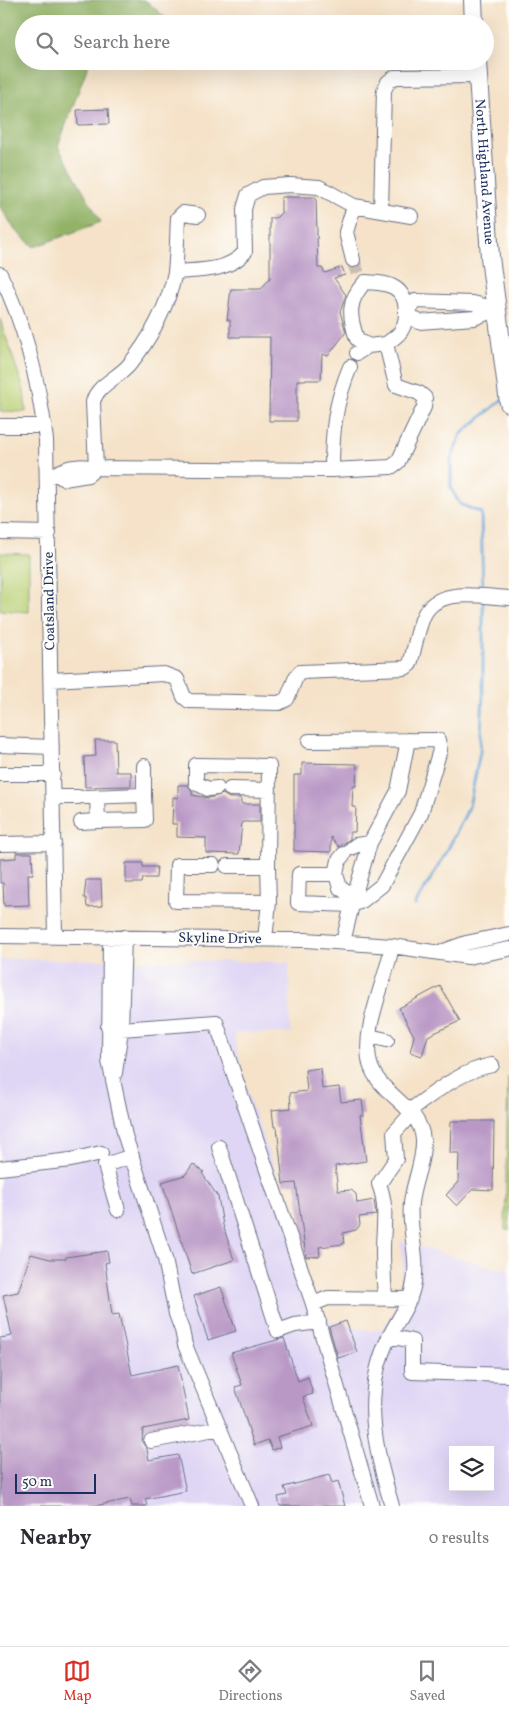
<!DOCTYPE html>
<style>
body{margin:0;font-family:Vollkorn,serif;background:#f2f2f3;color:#2b2b33}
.controls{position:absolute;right:15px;bottom:15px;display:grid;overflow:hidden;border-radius:0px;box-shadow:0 5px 20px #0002}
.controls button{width:45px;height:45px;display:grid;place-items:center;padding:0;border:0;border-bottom:1px solid #e1e1e2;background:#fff;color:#2b2b33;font:25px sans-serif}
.scale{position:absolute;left:15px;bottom:12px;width:81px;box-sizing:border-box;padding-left:5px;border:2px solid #1b2f5e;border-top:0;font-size:14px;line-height:18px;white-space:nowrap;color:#1b2f5e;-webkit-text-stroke:4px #fdfcf7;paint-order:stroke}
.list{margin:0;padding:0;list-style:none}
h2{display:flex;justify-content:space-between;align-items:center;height:65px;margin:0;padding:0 20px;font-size:21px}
h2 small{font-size:16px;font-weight:400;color:#7c7c81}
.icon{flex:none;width:28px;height:28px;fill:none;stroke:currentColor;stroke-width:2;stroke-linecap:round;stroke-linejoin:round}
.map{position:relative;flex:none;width:509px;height:1506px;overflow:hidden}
.search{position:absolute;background:#fff;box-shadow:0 5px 20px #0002;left:15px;right:15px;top:15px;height:55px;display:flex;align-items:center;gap:12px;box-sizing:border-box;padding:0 18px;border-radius:28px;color:#7c7c81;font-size:19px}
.sheet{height:140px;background:#fff}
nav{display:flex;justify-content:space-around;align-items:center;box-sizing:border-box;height:70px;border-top:1px solid #e1e1e2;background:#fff;font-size:14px;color:#7c7c81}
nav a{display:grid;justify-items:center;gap:2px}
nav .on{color:#d93025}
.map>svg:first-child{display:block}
.built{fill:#dfd5f5;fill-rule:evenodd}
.green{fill:#b9d074;stroke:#6a8069}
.forest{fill:#92b266;stroke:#567062}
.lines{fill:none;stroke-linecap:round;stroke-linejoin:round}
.stream{stroke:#64a3d6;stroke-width:3}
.building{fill:#b998c6}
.minor-tunnel{stroke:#c9beb3;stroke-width:14;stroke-dasharray:14 7;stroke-linecap:butt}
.minor-casing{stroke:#676e83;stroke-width:16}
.major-casing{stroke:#676e83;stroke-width:20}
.minor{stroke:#fff;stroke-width:14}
.major{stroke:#fff;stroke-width:18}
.labels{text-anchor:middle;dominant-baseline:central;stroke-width:4;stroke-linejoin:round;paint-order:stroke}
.street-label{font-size:14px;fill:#1b2f5e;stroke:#fdfcf7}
</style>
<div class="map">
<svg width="509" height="1506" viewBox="0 0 509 1506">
<rect width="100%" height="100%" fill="#fdfcf7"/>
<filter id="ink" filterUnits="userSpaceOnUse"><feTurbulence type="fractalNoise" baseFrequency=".02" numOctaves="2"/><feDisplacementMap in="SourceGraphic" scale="10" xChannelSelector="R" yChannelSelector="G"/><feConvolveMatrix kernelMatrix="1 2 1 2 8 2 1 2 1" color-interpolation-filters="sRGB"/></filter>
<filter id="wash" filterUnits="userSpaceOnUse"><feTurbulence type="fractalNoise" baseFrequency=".0096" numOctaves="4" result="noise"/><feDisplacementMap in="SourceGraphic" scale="20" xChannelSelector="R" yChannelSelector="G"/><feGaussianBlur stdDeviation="1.12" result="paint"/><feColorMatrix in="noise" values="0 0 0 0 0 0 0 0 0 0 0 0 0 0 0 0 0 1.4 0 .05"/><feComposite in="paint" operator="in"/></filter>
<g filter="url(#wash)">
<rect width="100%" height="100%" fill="#f5e2c8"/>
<path class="built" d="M0,959L289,962L290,1033H235V1041L251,1104L272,1162L321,1319L372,1331L383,1328L392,1314L400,1294L403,1263L400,1241L493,1268H509V1506H0ZM453,1450H490V1487H453Z"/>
<path class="green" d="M0,319L24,390L26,412L0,411Z
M0,553L29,554V612L0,610Z
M508,1077H509V1230H505Z"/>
<path class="forest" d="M0,0H145L173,24H24V61H101L89,63L58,146L101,222L34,247L17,232L0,207Z"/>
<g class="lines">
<path class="stream" d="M483,593L481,513L460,504L451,489V460L461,434L503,399
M415,905L445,855L469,807L480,752L483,694V599"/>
</g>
<g id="blocks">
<path class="building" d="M108,109L109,124L78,125L77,110Z
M281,197H316L318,268H322L325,273L342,267L345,275L334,278L346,295L340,312L346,332L328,356L322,354L321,380H297V421H269L270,337H230V320H227L231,289H261L270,278V218H276L281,213Z
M95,740H115L116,772H131V786L85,787L84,757L96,756Z
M302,763L357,764L356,786H353L352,807H356L355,832H350V839L339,847L331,837V852L294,851V775H302Z
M178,785H188L192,791V795L209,798L223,794L229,798H241V804H260V822H242L239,854L206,853V838L177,837V824H172L173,797L178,798Z
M16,853H32L33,874H28L29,905L4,906L3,883H0V859L16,858Z
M126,863H143V867H157L156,878H143L142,883H126Z
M86,880H101L102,906L87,907L86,898H84Z
M440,986L460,1021L428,1036L422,1056L410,1052L414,1036L399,1008Z
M320,1068L322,1089L339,1087L341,1102L362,1100L364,1115H360L366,1161L335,1166L338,1191L351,1190L356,1194L357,1203L374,1200L376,1215L359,1217L360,1225L356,1230L343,1233L344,1244L319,1247L320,1256L306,1257L296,1183L283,1184L277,1127H274L272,1110L291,1108L290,1093L307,1091L305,1070Z
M451,1121H494L493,1190L473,1189L457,1206L446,1195L458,1182L459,1153H450Z
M193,1164L204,1172L202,1173L218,1197L223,1225L234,1260L192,1274L162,1182L185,1175Z
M107,1251L109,1262L105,1263L112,1315L119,1314L132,1375L178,1365L189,1420L143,1429L142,1442L147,1449L149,1460L178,1455L186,1491L145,1499L147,1506H132L130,1499L94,1506H0V1338L12,1336L3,1295L18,1292L31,1254L50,1259H66V1257Z
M221,1287L236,1331L208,1340L194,1296Z
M346,1321L357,1352L338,1358L329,1327Z
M284,1338L298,1381L308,1377L313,1394L303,1397L313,1426L277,1437L280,1447L272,1450L268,1440L254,1445L235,1387L242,1385L231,1353Z
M329,1475L332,1483L338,1481L345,1506H280L278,1497L287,1495L284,1487Z"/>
</g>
</g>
<g filter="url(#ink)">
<use href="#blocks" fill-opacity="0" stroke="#676e83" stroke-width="1"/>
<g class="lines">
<path class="minor-tunnel" d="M353,260L358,274"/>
<defs>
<path id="minor" d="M381,211L384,90L388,82L395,77L478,76
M198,215L183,213L178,218C177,235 177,254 175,272C169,304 150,340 129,365C118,378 97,385 93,402L96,468L332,470L391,467L398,462L424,407L425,398L419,393L396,385L386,344L368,346L357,353
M353,260L346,232L354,206
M175,272C200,270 228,272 245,252L244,209L248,195L263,187L290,185L319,187L354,206L411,216
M0,274C26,326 39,383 46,440L55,935
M415,301L473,303L497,309L474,318L419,322L406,313Z
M368,346L357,339C349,316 347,301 365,282C375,283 386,282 395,288C409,297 408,320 401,331C397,337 391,340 386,344
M0,426H45
M332,470C332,431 335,403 350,367
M48,477C55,475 57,472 63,470C72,465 87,466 96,468L88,475L64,479L58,475
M0,532L49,533
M51,680L164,674L177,679L184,697L189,701L279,703L287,699L296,677L300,672L405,668L410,664C415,648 417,630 424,615C438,586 483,597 509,598
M309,741L438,740L440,750L421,813L382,885L362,901L352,905L343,942
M0,745L52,747
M0,774H53
M217,788L208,789L196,783V765L269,766L268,866H227
M230,789L269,790
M53,797H78
M86,797L144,795V766
M97,797L98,821L145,820L144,795
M81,822L98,821
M0,844L54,843
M352,848L356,845L370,843
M213,865H177L176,901L269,902L265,939
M268,866L269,902
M336,874L339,860L344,854
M354,897L340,888L336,874H299L298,903L352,905L354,897L370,843L398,791L408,740
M0,936L305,940L392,946L468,957L509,949
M110,937L109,1061L125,1136L165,1259L176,1314L182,1330L185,1345L252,1506
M441,952L466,943L509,934
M108,1027L121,1029L216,1022L313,1304L372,1506
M369,1036L387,1040
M115,1073L121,1029L124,937
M409,1111C434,1093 460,1071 492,1065
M219,1147L278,1331L295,1325L319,1322
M0,1168L71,1160L101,1153
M118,1210L105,1165L132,1156
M385,1298C384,1282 383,1266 383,1250C383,1226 388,1207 379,1184L396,1159L394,1133L411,1114
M313,1304L328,1298L410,1299
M389,1336L412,1341V1372L509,1375
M151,1441L220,1428
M392,1506C375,1448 361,1394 389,1337C398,1319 411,1303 414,1282C419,1256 408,1229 411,1203C413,1182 424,1162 423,1140C421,1106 379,1095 370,1064C361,1030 386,981 392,946"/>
<g id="major">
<path d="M473,0L474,24"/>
<path id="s1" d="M477,61L490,257L509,403"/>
</g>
</defs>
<use href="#minor" class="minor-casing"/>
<use href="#major" class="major-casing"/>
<use href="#minor" class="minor"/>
<use href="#major" class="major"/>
</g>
</g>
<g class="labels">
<g class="street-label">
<text stroke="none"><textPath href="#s1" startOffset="111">North Highland Avenue</textPath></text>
<text transform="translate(50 601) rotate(-91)">Coatsland Drive</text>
<text transform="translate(220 939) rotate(1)">Skyline Drive</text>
</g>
</g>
</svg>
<div class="controls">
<button><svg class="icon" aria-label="layers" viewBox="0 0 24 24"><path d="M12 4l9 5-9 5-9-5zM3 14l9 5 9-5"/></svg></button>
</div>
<div class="scale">50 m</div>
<div class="search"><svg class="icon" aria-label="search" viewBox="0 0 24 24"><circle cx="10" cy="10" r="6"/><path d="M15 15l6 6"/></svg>Search here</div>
</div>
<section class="sheet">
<h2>Nearby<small>0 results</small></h2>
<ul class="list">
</ul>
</section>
<nav>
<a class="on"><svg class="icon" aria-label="map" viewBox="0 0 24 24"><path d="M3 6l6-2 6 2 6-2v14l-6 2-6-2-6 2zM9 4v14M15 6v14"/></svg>Map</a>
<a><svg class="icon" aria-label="directions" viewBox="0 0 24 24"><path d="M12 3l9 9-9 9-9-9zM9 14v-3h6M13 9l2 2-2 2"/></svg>Directions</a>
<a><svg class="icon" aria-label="saved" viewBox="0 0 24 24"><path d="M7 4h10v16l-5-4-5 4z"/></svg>Saved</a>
</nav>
